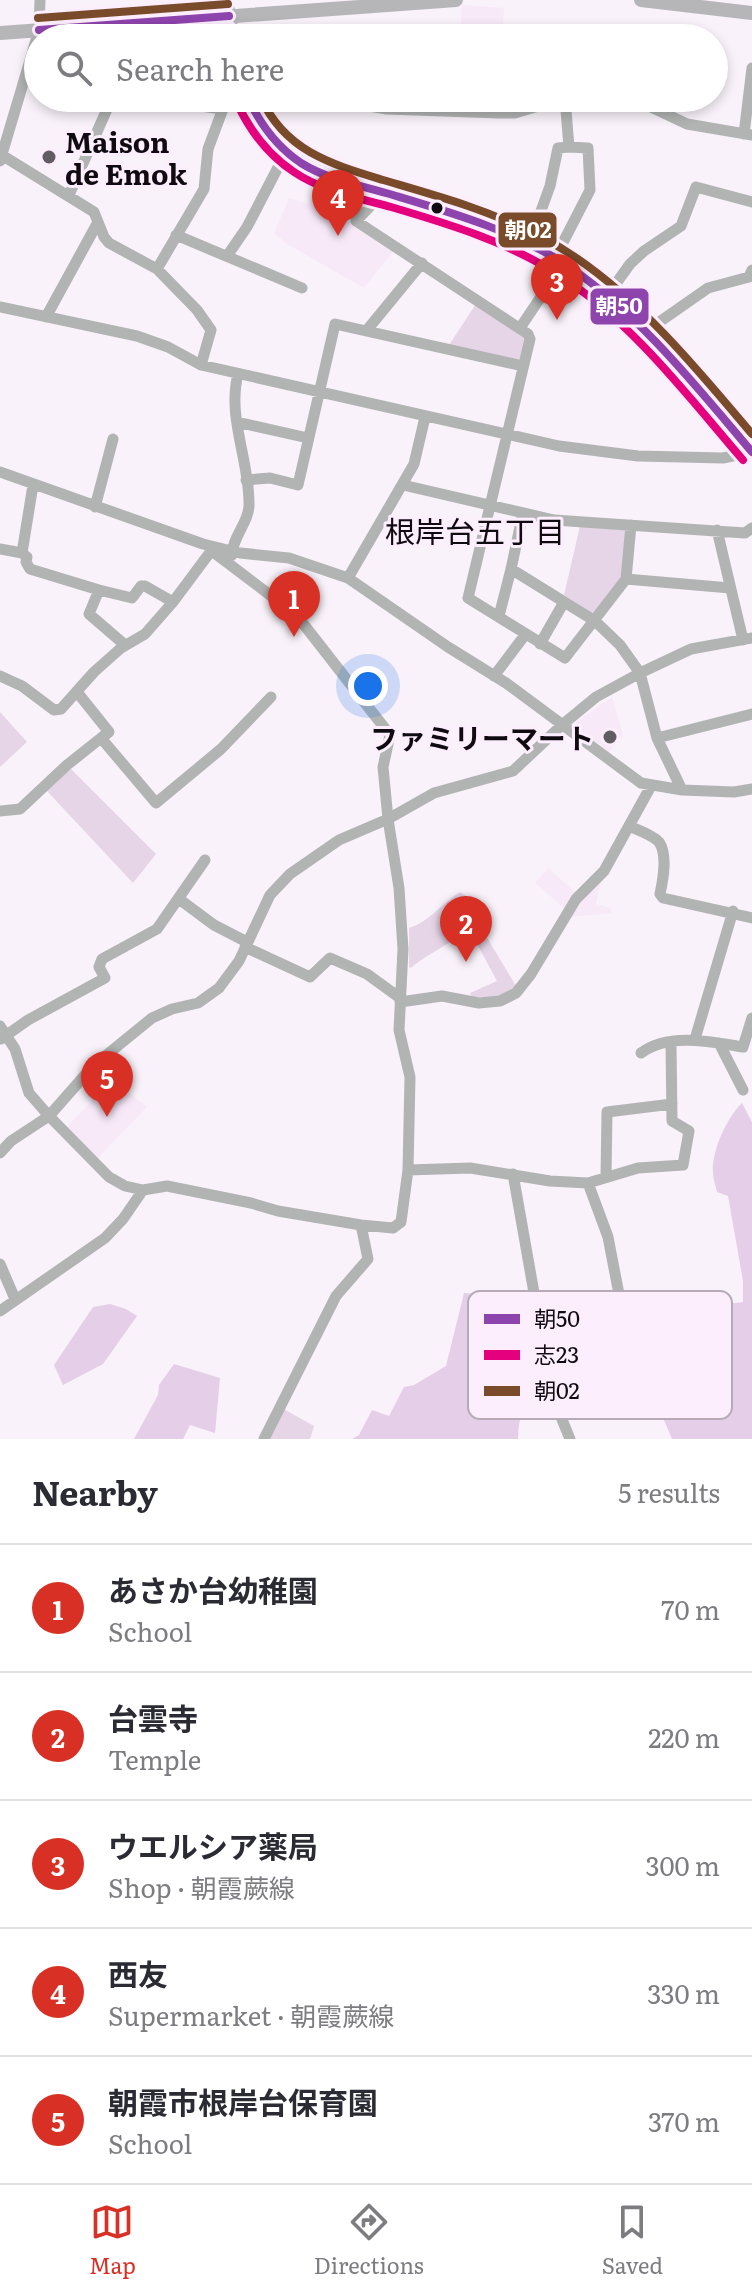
<!DOCTYPE html>
<meta charset="utf-8">
<style>
body{margin:0;font-family:Literata,"Noto Sans JP",serif;background:#f2f2f3;color:#2b2b33}
.you{position:absolute;left:368px;top:686px;width:28px;height:28px;margin:-20px;border:6px solid #fff;border-radius:50%;background:#1a73e8;box-shadow:0 0 0 12px #1a73e833}
.badge{display:grid;place-items:center;width:52px;height:52px;border-radius:50%;background:#d93025;color:#fff;font-size:26px;font-weight:700}
.pin{position:absolute;translate:-50% -66px;filter:drop-shadow(0 2px 4px #0008)}
.pin::after{content:'';position:absolute;top:42px;width:28px;height:24px;background:inherit;clip-path:polygon(0 0,100% 0,50% 100%)}
.list{margin:0;padding:0;list-style:none}
h2{display:flex;justify-content:space-between;align-items:center;height:104px;margin:0;padding:0 32px;font-size:34px}
h2 small{font-size:26px;font-weight:400;color:#7c7c81}
.list li{display:grid;grid-template-columns:52px 1fr auto;gap:24px;align-items:center;box-sizing:border-box;height:128px;padding:0 32px;border-top:2px solid #e1e1e2}
.list b{display:block;font-size:30px;white-space:nowrap}
.list p{margin:0;font-size:26px;white-space:nowrap;color:#7c7c81}
.list em{font-size:26px;font-style:normal;color:#7c7c81}
.icon{flex:none;width:44px;height:44px;fill:none;stroke:currentColor;stroke-width:2;stroke-linecap:round;stroke-linejoin:round}
.map{position:relative;flex:none;width:752px;height:1439px;overflow:hidden}
.search{position:absolute;background:#fff;box-shadow:0 4px 12px #0003;left:24px;right:24px;top:24px;height:88px;display:flex;align-items:center;gap:20px;box-sizing:border-box;padding:0 28px;border-radius:44px;color:#7c7c81;font-size:30px}
.sheet{height:744px;background:#fff}
nav{display:flex;justify-content:space-around;align-items:center;box-sizing:border-box;height:112px;border-top:2px solid #e1e1e2;background:#fff;font-size:22px;color:#7c7c81}
nav a{display:grid;justify-items:center;gap:4px}
nav .on{color:#d93025}
.map>svg:first-child{display:block}
.built{fill:#f8e9f9}
.green{fill:#e6d5e7}
.forest{fill:#e5cee7}
.lines{fill:none;stroke-linecap:round;stroke-linejoin:round}
.minor{stroke:#b2b4b3;stroke-width:11}
.major{stroke:#b6b6b8;stroke-width:14}
.bus-1-casing{stroke:#fceefd;stroke-width:14}
.bus-2-casing{stroke:#fceefd;stroke-width:14}
.bus-3-casing{stroke:#fceefd;stroke-width:14}
.bus-1{stroke:#8e44ad;stroke-width:8}
.bus-2{stroke:#e5007d;stroke-width:8}
.bus-3{stroke:#7a4b2a;stroke-width:8}
.poi-dot{fill:#625c63;stroke:#fceefd;stroke-width:3}
.bus-dot{fill:#100b11;stroke:#fceefd;stroke-width:3}
.labels{text-anchor:middle;dominant-baseline:central;stroke-width:6;stroke-linejoin:round;paint-order:stroke}
.poi-label{font-size:28px;font-weight:bold;fill:#100b11;stroke:#fceefd;text-anchor:start}
.neighbourhood-label{font-size:30px;fill:#100b11;stroke:#fceefd}
.key{fill:#fceefd;stroke:#b5aab6;stroke-width:2}
.key-label{font-size:22px;fill:#100b11}
.line-badge{stroke:#fceefd;stroke-width:3}
.badge-label{font-size:22px;text-anchor:middle;font-weight:bold;fill:#fff}
</style>
<div class="map">
<svg width="752" height="1439" viewBox="0 0 752 1439">
<rect width="100%" height="100%" fill="#f9f2fa"/>
<path class="built" d="M462,5L504,8L502,38H460Z
M318,183L371,200L352,224L395,249L364,288L287,244L274,233L289,198L309,204Z
M612,697L623,734L609,752L575,727V723Z
M548,868L576,893L564,908L535,883Z
M601,882L596,904L610,908L612,913L570,917L578,904Z
M113,1079L147,1107L98,1158L66,1128Z"/>
<path class="green" d="M476,304L523,336L525,340L520,358L517,361L449,345Z
M580,526L623,528L627,532L623,578L594,614L564,595Z
M0,712L27,742L0,767Z
M70,768L156,854L133,883L47,791Z
M460,892C473,901 483,909 491,923L483,931L516,986L498,997H472L470,993L497,981L470,931C459,937 417,961 411,968L409,967V928C429,922 442,903 460,892Z
M280,1407L314,1426L310,1439H264Z"/>
<path class="forest" d="M742,1103L752,1122V1439H672L655,1399L653,1366L668,1359L671,1328L668,1314H691C712,1289 719,1307 743,1302V1281L728,1196L717,1192C716,1186 713,1179 713,1173C711,1152 727,1117 742,1103Z
M464,1293L478,1294L480,1303L493,1309L508,1332L539,1335L551,1361L552,1388C525,1401 519,1409 518,1439H352L359,1435L372,1410L389,1416L404,1387L414,1385L446,1366Z
M110,1304L126,1309L137,1316L103,1364L63,1385L54,1365L93,1307Z
M174,1364L220,1378L215,1433L190,1425L183,1439H134L158,1395L159,1385Z"/>
<g class="lines">
<path class="minor" d="M143,98L222,109
M321,98L387,109L499,113H515L565,98
M632,98L687,124L752,135
M744,134L752,68
M0,154L94,212L104,237L109,243L157,269L197,310L211,330L201,365
M0,161L39,30L40,0
M383,193L356,221L528,334L530,339L468,598L565,658L626,579L730,588
M69,195L112,98
M176,235L302,288
M529,244L550,186L558,148L569,147
M227,256L247,227L286,152
M555,258L590,190L588,148L569,147L565,98
M157,269L204,189L208,149L227,98
M607,296L630,264L644,251L681,226L696,187L752,202
M0,307L137,336L168,347L201,365L559,446L638,456L723,458L737,455L747,447
M46,317L98,222
M520,328L563,264
M367,330L422,263
M645,332L708,288L749,277L752,270
M237,422L308,438
M0,472L203,544L240,553L289,558L348,578L448,647L506,683L641,783L682,790L734,792L752,789
M246,480L270,478L298,485L335,324L523,366
M33,485L22,553L27,557L26,562L30,569L99,590L89,614L125,645
M403,485L554,520L745,533L752,528
M95,507L113,439
M717,530L743,640
M0,549L22,553
M232,555C232,537 250,521 249,503C249,459 227,417 238,374
M511,569L523,513
M348,578L414,464L425,417
M626,579L631,525
M99,590L132,598L141,586H145L173,602
M499,616L511,569L595,621L620,645L640,673L657,738L682,790
M540,644L564,602
M0,676L22,686L54,710L61,709L94,672L121,648L145,634L173,602L214,547
M494,676L525,635
M77,692L109,732L101,738L156,803L221,749L271,697
M657,738L752,714
M0,811L20,809L67,765L101,738
M629,826C638,830 653,835 659,842C668,855 663,880 660,894L663,898L752,918
M179,899L214,925L247,942
M245,947L310,977L330,958L367,974L400,998
M400,1002L442,996L479,1003L500,1001L516,993L531,974L576,899L604,871L651,786
M0,1026L15,1049L29,1093L49,1116L109,1177L125,1186L143,1190L167,1186L251,1203L278,1211L361,1225L393,1228L401,1222L408,1170L410,1077L399,1030L403,949L399,888L388,819L383,767L390,735L305,626L291,611L212,551
M1,1039L28,1020L105,978L99,967L102,959L157,929L205,860
M695,1039L733,911
M719,1043L743,1090
M641,1053C669,1032 712,1042 743,1047L752,1018
M0,1153L11,1141L49,1116L93,1066L152,1018L172,1009L198,1003L219,988L239,961L270,895L290,874L339,840L388,819L434,793L513,771L562,725L596,697L640,673L691,649L752,638
M408,1170L470,1168L550,1181L588,1183L638,1168L683,1165L689,1131L672,1121L671,1043
M513,1174L536,1304L558,1366L561,1417L570,1439
M606,1177L607,1112L672,1104
M0,1264L15,1299
M0,1311L105,1238L123,1219L143,1190
M559,1374L613,1361L623,1315L608,1237L588,1183
M264,1439L336,1296L368,1259L361,1225"/>
<path class="major" d="M226,0L233,38
M641,0L752,13
M0,33L456,0
M248,98C262,134 292,164 329,176C399,198 472,215 537,248C621,292 691,381 752,452"/>
<defs>
<path id="bus-1" d="M39,30L229,16
M248,98C260,124 277,147 301,163C328,180 363,186 393,195C453,213 515,231 568,266C640,315 696,386 752,452"/>
<path id="bus-2" d="M94,38L230,28
M237,103C250,131 268,155 294,172C322,191 359,198 391,207C449,224 508,242 559,275C632,322 687,395 743,460"/>
<path id="bus-3" d="M38,18L228,4
M261,98C285,151 331,164 383,180C410,188 438,196 465,205C503,218 541,234 575,257C644,304 698,370 752,434"/>
</defs>
<use href="#bus-1" class="bus-1-casing"/>
<use href="#bus-2" class="bus-2-casing"/>
<use href="#bus-3" class="bus-3-casing"/>
<use href="#bus-1" class="bus-1"/>
<use href="#bus-2" class="bus-2"/>
<use href="#bus-3" class="bus-3"/>
</g>
<g class="poi-dot">
<circle cx="49" cy="157" r="8"/>
<circle cx="610" cy="737" r="8"/>
</g>
<circle class="bus-dot" cx="437" cy="208" r="7"/>
<g class="labels">
<g class="poi-label">
<text x="65" y="141">Maison<tspan x="65" dy="32">de Emok</tspan></text>
<text x="594" y="737" text-anchor="end">ファミリーマート</text>
</g>
<g class="neighbourhood-label">
<text x="475" y="530">根岸台五丁目</text>
</g>
</g>
<rect x="468" y="1291" width="264" height="128" rx="12" class="key"/>
<rect x="484" y="1314" width="36" height="10" fill="#8e44ad"/>
<rect x="484" y="1350" width="36" height="10" fill="#e5007d"/>
<rect x="484" y="1386" width="36" height="10" fill="#7a4b2a"/>
<g class="key-label">
<text x="534" y="1327">朝50</text>
<text x="534" y="1363">志23</text>
<text x="534" y="1399">朝02</text>
</g>
<g class="line-badge">
<rect x="497" y="211" width="61" height="38" rx="8" fill="#7a4b2a"/>
<rect x="589" y="287" width="61" height="39" rx="8" fill="#8e44ad"/>
</g>
<g class="badge-label">
<text x="528" y="238">朝02</text>
<text x="619" y="314">朝50</text>
</g>
</svg>
<div class="you"></div>
<div class="pin badge" style="left:294px;top:637px">1</div>
<div class="pin badge" style="left:466px;top:962px">2</div>
<div class="pin badge" style="left:557px;top:320px">3</div>
<div class="pin badge" style="left:338px;top:236px">4</div>
<div class="pin badge" style="left:107px;top:1117px">5</div>
<div class="search"><svg class="icon" aria-label="search" viewBox="0 0 24 24"><circle cx="10" cy="10" r="6"/><path d="M15 15l6 6"/></svg>Search here</div>
</div>
<section class="sheet">
<h2>Nearby<small>5 results</small></h2>
<ul class="list">
<li><span class="badge">1</span><div><b>あさか台幼稚園</b><p>School</p></div><em>70 m</em></li>
<li><span class="badge">2</span><div><b>台雲寺</b><p>Temple</p></div><em>220 m</em></li>
<li><span class="badge">3</span><div><b>ウエルシア薬局</b><p>Shop · 朝霞蕨線</p></div><em>300 m</em></li>
<li><span class="badge">4</span><div><b>西友</b><p>Supermarket · 朝霞蕨線</p></div><em>330 m</em></li>
<li><span class="badge">5</span><div><b>朝霞市根岸台保育園</b><p>School</p></div><em>370 m</em></li>
</ul>
</section>
<nav>
<a class="on"><svg class="icon" aria-label="map" viewBox="0 0 24 24"><path d="M3 6l6-2 6 2 6-2v14l-6 2-6-2-6 2zM9 4v14M15 6v14"/></svg>Map</a>
<a><svg class="icon" aria-label="directions" viewBox="0 0 24 24"><path d="M12 3l9 9-9 9-9-9zM9 14v-3h6M13 9l2 2-2 2"/></svg>Directions</a>
<a><svg class="icon" aria-label="saved" viewBox="0 0 24 24"><path d="M7 4h10v16l-5-4-5 4z"/></svg>Saved</a>
</nav>
